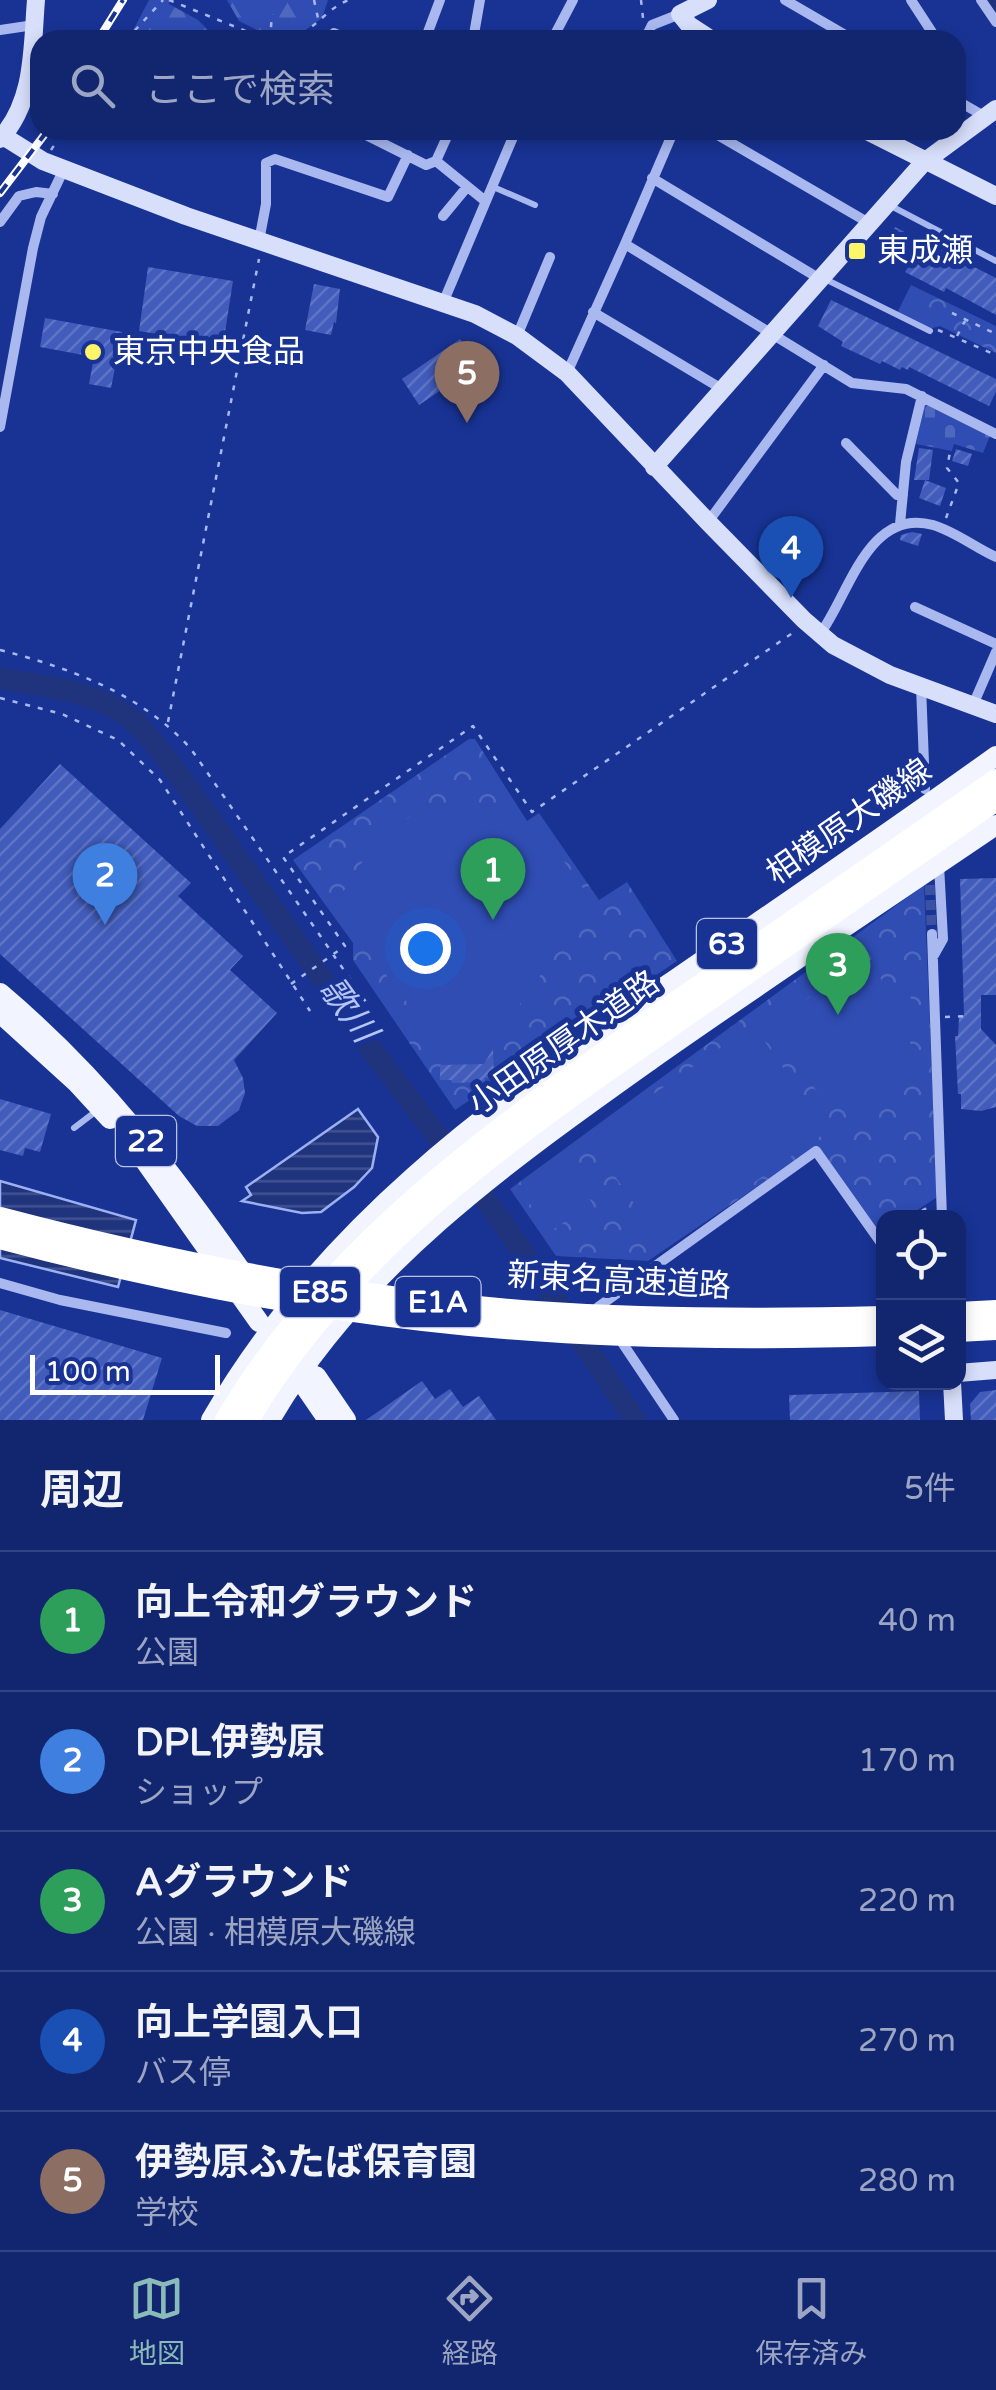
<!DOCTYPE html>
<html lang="ja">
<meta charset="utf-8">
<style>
body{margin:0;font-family:"Varela Round","Noto Sans JP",sans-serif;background:#1b2e74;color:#f1f3f6}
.controls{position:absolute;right:30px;bottom:30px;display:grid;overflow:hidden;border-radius:20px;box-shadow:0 5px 15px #0003}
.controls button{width:90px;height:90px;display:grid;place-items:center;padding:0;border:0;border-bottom:2px solid #314382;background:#12266f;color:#f1f3f6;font:50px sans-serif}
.scale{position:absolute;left:30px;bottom:25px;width:190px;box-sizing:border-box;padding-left:10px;border:5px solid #fff;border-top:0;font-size:28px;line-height:35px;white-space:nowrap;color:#fff;-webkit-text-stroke:8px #183394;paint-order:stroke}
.you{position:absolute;left:425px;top:948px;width:35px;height:35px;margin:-25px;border:8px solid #fff;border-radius:50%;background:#1a73e8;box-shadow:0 0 0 15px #1a73e833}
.badge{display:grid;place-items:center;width:65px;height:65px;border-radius:50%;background:#8bbbb9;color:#fff;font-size:32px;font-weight:700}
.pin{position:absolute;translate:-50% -82px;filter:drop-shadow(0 2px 5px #0008)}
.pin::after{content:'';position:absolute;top:52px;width:35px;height:30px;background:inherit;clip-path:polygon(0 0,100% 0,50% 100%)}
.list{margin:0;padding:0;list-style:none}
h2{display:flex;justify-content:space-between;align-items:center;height:130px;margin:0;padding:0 40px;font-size:42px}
h2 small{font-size:32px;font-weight:400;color:#9ca5c3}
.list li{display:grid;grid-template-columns:65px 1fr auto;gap:30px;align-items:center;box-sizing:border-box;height:140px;padding:0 40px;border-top:2px solid #314382}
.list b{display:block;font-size:38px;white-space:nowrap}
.list p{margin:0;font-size:32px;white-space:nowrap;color:#9ca5c3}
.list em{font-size:32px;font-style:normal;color:#9ca5c3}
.icon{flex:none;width:55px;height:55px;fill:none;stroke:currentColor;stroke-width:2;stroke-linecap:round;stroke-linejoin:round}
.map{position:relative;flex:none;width:996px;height:1420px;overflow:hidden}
.search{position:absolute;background:#12266f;box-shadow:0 5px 15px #0003;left:30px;right:30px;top:30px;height:110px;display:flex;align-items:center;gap:25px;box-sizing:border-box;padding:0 35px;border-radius:30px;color:#9ca5c3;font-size:38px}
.sheet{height:830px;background:#12266f}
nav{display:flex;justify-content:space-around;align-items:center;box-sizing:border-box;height:140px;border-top:2px solid #314382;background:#12266f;font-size:28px;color:#9ca5c3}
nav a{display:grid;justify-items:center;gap:5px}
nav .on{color:#8bbbb9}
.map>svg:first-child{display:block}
.forest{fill:url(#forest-firs)}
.cemetery{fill:url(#cemetery-stones)}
.park{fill:url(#park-crowns)}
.pitch{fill:#2f4db3}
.water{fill:url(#water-rules);stroke:#9cb1f2;stroke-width:2.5}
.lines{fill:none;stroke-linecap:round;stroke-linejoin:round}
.river{stroke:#20347e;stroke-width:22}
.building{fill:url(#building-hatch)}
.street-tunnel{stroke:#3b52a4;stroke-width:10;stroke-dasharray:10 5;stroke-linecap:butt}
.path{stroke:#a9b9f0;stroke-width:2.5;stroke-dasharray:5 8;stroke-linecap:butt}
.lane{stroke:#a9b9f0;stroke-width:6}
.street{stroke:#a9b9f0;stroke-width:10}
.secondary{stroke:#d7dffb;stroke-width:18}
.primary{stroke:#f2f4ff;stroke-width:20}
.highway{stroke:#fff;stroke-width:22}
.rail-casing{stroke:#fff;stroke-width:8}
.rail{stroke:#183394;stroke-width:4;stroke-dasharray:11;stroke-linecap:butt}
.poi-dot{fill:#fff568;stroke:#183394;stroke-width:4}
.labels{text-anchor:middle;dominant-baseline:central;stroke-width:10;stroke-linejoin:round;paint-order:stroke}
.shield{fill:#183394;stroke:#bac2df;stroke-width:2.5}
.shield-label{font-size:30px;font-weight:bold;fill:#fff}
.poi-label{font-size:32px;fill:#fff;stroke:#183394;text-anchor:start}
.street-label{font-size:32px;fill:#fff;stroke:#183394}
.water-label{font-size:35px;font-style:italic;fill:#b5c5f7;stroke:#183394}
</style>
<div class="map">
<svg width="996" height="1420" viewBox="0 0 996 1420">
<defs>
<pattern id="forest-firs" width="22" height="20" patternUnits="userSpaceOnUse" patternTransform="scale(2.5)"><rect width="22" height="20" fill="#2f4db3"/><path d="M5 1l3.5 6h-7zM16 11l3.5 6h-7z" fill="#4e68be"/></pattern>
<pattern id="cemetery-stones" width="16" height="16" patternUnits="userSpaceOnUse" patternTransform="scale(2.5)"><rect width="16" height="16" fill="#2f4db3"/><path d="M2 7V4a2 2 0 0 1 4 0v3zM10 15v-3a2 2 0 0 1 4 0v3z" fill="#4e68be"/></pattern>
<pattern id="park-crowns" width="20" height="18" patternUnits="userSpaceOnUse" patternTransform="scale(2.5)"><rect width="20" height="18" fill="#2f4db3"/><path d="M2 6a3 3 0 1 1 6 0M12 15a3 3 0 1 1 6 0" fill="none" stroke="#4e68be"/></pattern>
<pattern id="water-rules" width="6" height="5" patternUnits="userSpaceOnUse" patternTransform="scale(2.5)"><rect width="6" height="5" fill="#20347e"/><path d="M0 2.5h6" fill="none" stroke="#415291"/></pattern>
<pattern id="building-hatch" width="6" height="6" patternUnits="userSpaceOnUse" patternTransform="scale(2.5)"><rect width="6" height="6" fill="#415cbb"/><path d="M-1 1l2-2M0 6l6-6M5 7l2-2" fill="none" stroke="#5e74c5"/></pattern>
</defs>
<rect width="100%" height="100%" fill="#183394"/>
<path class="forest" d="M149,0H170L169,4L198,20L214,36L213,40H128Z
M227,0H328L322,18L300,34H265L239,21Z"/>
<path class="cemetery" d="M925,404L990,436L983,453L954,444L952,451L916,444Z"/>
<path class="park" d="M911,285L996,326V353L940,326L929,329L897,313Z
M469,739H475L527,821L539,813L599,900L627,882L677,961L455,1110L353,960V943L293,860Z
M924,885L937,1197L907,1217L884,1218L883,1233L879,1236L817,1146L648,1261L556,1256L510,1189Z"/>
<path class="pitch" d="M456,802C529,800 555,849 592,901L484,1056H447L335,906C368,851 387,814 456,802Z
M859,962L875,966L888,994L910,993C912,1007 908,1020 909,1034C910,1048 915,1060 915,1075C871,1104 874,1107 821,1097L768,1022L810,997Z
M753,1025L828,1131L663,1245L589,1139Z
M567,1166L592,1203L575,1215L549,1177Z
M542,1183L567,1220L550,1232L524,1195Z"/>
<path class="water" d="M358,1109L378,1137L372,1168L354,1187L321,1212L302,1213L242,1201L251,1195L246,1187Z
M0,1181L136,1220L118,1287L0,1258Z"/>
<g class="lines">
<path class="river" d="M988,0L996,12
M0,678C41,686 91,690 126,715C148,731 165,758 182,779L375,1054L500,1219L635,1420"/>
</g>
<path class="building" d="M895,227L996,278V315L946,288L944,292L905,272L907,269L888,259L889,256L882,253Z
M148,267L233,281L223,345L139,331Z
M314,284L340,289L336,323L334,322L331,335L305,330Z
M831,300L996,379V392L989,406L909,367L908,370L902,367L900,370L882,361L880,364L841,346L843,342L818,326Z
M45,318L122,332L111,388L89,384L94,357L40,347Z
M460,339L478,365L419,405L402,379Z
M919,448L933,450L929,480H914Z
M956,449L972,454L968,466L952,461Z
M925,480L946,488L940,506L919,498Z
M912,532L922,534L918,546L900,540L901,535Z
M60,764L191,883L178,896L243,956L230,970L277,1013L234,1060L243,1078L245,1093L239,1110L218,1126H197L179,1116L0,954V829Z
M996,878V995H981V1029L996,1045V1107L981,1111L961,1109V1094H958L955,1036H958L959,1018L964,1015L960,879Z
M493,1049L494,1078H485V1082L452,1083L451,1080H440V1065L484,1064Z
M0,1099L51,1114L40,1152L25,1148L23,1156L0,1150Z
M0,1310L162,1358L143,1420H0Z
M422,1381L435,1399L450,1389L463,1407L479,1396L496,1420H366Z
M996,1390V1420H971L970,1404L980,1392Z
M919,1391L920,1420H790L789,1395Z"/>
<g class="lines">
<path class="street-tunnel" d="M929,870L932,934"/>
<path class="path" d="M169,0L268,40
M314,0L319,23
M641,0L643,18
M126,40L163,0
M270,40L272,14
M290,40C316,29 328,7 349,0
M51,150L64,130
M952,313L996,334
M938,330L996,355
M957,336L965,321
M946,518L959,483L947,468L950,452
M0,650C70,668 142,694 191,749L366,1002
M0,698L62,714L118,740L160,780L310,1011
M168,722L259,259
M291,984L345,946L283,857L473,726L532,812L794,632
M945,1017L966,1016
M911,1218L931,1205"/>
<path class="lane" d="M631,40L648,31
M491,186L535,205
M891,206L996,261
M823,278L930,331
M74,1128L95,1112"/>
<path class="street" d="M785,0L854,40
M911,0L937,40
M981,0L996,22
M0,30L34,25
M334,33L349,40
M425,40L440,0
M473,40L480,0
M552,40L573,0
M650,40L649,31L652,25L680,14
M956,100L984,116
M356,130L426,165L436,161
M450,130L436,161L484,200
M674,130L625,244L852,383L906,389L996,434
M709,130L869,223
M652,178L820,279
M443,216L467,187
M0,222L19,196L36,192L53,194
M259,241L266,204V163L275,159L388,197L408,155
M443,303L516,130
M593,312L722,389
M517,336L550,257
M567,373L625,244
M0,427L33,248L41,217L64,169
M846,443L897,495H903
M708,522L824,365
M900,524L906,462L922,396
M915,607L996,644
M820,634C849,595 868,507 933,525C954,531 976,548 996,557
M921,686L925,789
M973,705L996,652
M932,934L942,1218
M934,955L943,939L939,865
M0,1283L60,1300L226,1333
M601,1311L598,1307L816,1151L884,1247
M619,1338L674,1420"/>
<path class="secondary" d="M708,0L680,14L689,25L712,40
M865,130L996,196
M3,136L43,161L186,216L475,314L517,336L567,373L708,522L804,620L833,645L890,675L996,714
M0,139C35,101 32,48 36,0
M654,467L924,162L996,109
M958,1373L996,1370
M952,1382L954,1420"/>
<path class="primary" d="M0,993C102,1079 173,1173 249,1282
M0,1013L76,1082L110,1119
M145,1161L259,1322
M316,1376L346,1420
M306,1388L328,1420
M211,1420C323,1226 487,1110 667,985C777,909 888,834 996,756
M270,1420C359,1266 510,1160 652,1059C766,979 881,903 996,825"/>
<path class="highway" d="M0,1218C175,1264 354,1299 536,1312C652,1320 767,1320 884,1317
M0,1238C139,1275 280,1304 423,1320C576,1338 730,1340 884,1335
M958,1313L996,1311
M958,1331L996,1329
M226,1420C332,1240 505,1122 672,1005C780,930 888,855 996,780
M248,1420C351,1246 521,1130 684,1017C788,945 892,872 996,800"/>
<defs>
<path id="rail" d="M98,40L123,0
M0,193L48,130"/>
</defs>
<use href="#rail" class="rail-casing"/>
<use href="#rail" class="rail"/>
</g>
<g class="poi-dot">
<rect x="847" y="241" width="20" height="20" rx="5"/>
<circle cx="93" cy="352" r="10"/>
</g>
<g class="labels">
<g class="shield">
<rect x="697" y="919" width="60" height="50" rx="8"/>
<rect x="116" y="1116" width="60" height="50" rx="8"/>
<rect x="280" y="1267" width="80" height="50" rx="8"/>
<rect x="395.5" y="1277" width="85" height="50" rx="8"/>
</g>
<g class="shield-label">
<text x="727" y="944">63</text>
<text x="146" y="1141">22</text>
<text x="320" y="1292">E85</text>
<text x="438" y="1302">E1A</text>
</g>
<g class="poi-label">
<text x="877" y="251">東成瀬</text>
<text x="113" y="352">東京中央食品</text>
</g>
<g class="street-label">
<text transform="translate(849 822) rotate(-35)">相模原大磯線</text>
<text transform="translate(564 1043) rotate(-35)">小田原厚木道路</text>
<text transform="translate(619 1281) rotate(3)">新東名高速道路</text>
</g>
<g class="water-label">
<text transform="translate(348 1010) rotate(54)">歌川</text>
</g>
</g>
</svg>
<div class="controls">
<button><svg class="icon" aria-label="locate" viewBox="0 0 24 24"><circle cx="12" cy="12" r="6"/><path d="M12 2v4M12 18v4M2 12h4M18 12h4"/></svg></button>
<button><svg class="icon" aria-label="layers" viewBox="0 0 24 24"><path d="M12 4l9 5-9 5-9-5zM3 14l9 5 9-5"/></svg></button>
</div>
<div class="scale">100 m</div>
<div class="you"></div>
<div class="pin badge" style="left:493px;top:920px;background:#2e9e5b">1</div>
<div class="pin badge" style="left:105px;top:925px;background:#3f7fe0">2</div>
<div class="pin badge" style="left:838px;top:1015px;background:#2e9e5b">3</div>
<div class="pin badge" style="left:791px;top:598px;background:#1a4fb4">4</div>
<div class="pin badge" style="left:467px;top:423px;background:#8d6e63">5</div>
<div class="search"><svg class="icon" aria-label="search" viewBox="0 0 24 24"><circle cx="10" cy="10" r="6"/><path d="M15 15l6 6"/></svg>ここで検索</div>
</div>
<section class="sheet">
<h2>周辺<small>5件</small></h2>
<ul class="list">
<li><span class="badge" style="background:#2e9e5b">1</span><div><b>向上令和グラウンド</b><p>公園</p></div><em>40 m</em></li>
<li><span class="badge" style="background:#3f7fe0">2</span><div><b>DPL伊勢原</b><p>ショップ</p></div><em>170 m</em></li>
<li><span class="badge" style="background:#2e9e5b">3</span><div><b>Aグラウンド</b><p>公園 · 相模原大磯線</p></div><em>220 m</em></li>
<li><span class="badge" style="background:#1a4fb4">4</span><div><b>向上学園入口</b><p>バス停</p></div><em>270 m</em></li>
<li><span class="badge" style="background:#8d6e63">5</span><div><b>伊勢原ふたば保育園</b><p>学校</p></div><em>280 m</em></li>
</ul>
</section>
<nav>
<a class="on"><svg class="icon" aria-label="map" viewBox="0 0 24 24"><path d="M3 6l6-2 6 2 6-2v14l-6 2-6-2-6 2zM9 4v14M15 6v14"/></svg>地図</a>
<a><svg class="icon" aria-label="directions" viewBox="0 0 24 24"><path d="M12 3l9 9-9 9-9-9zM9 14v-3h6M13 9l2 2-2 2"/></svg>経路</a>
<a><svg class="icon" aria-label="saved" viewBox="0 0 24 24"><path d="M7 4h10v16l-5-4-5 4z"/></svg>保存済み</a>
</nav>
